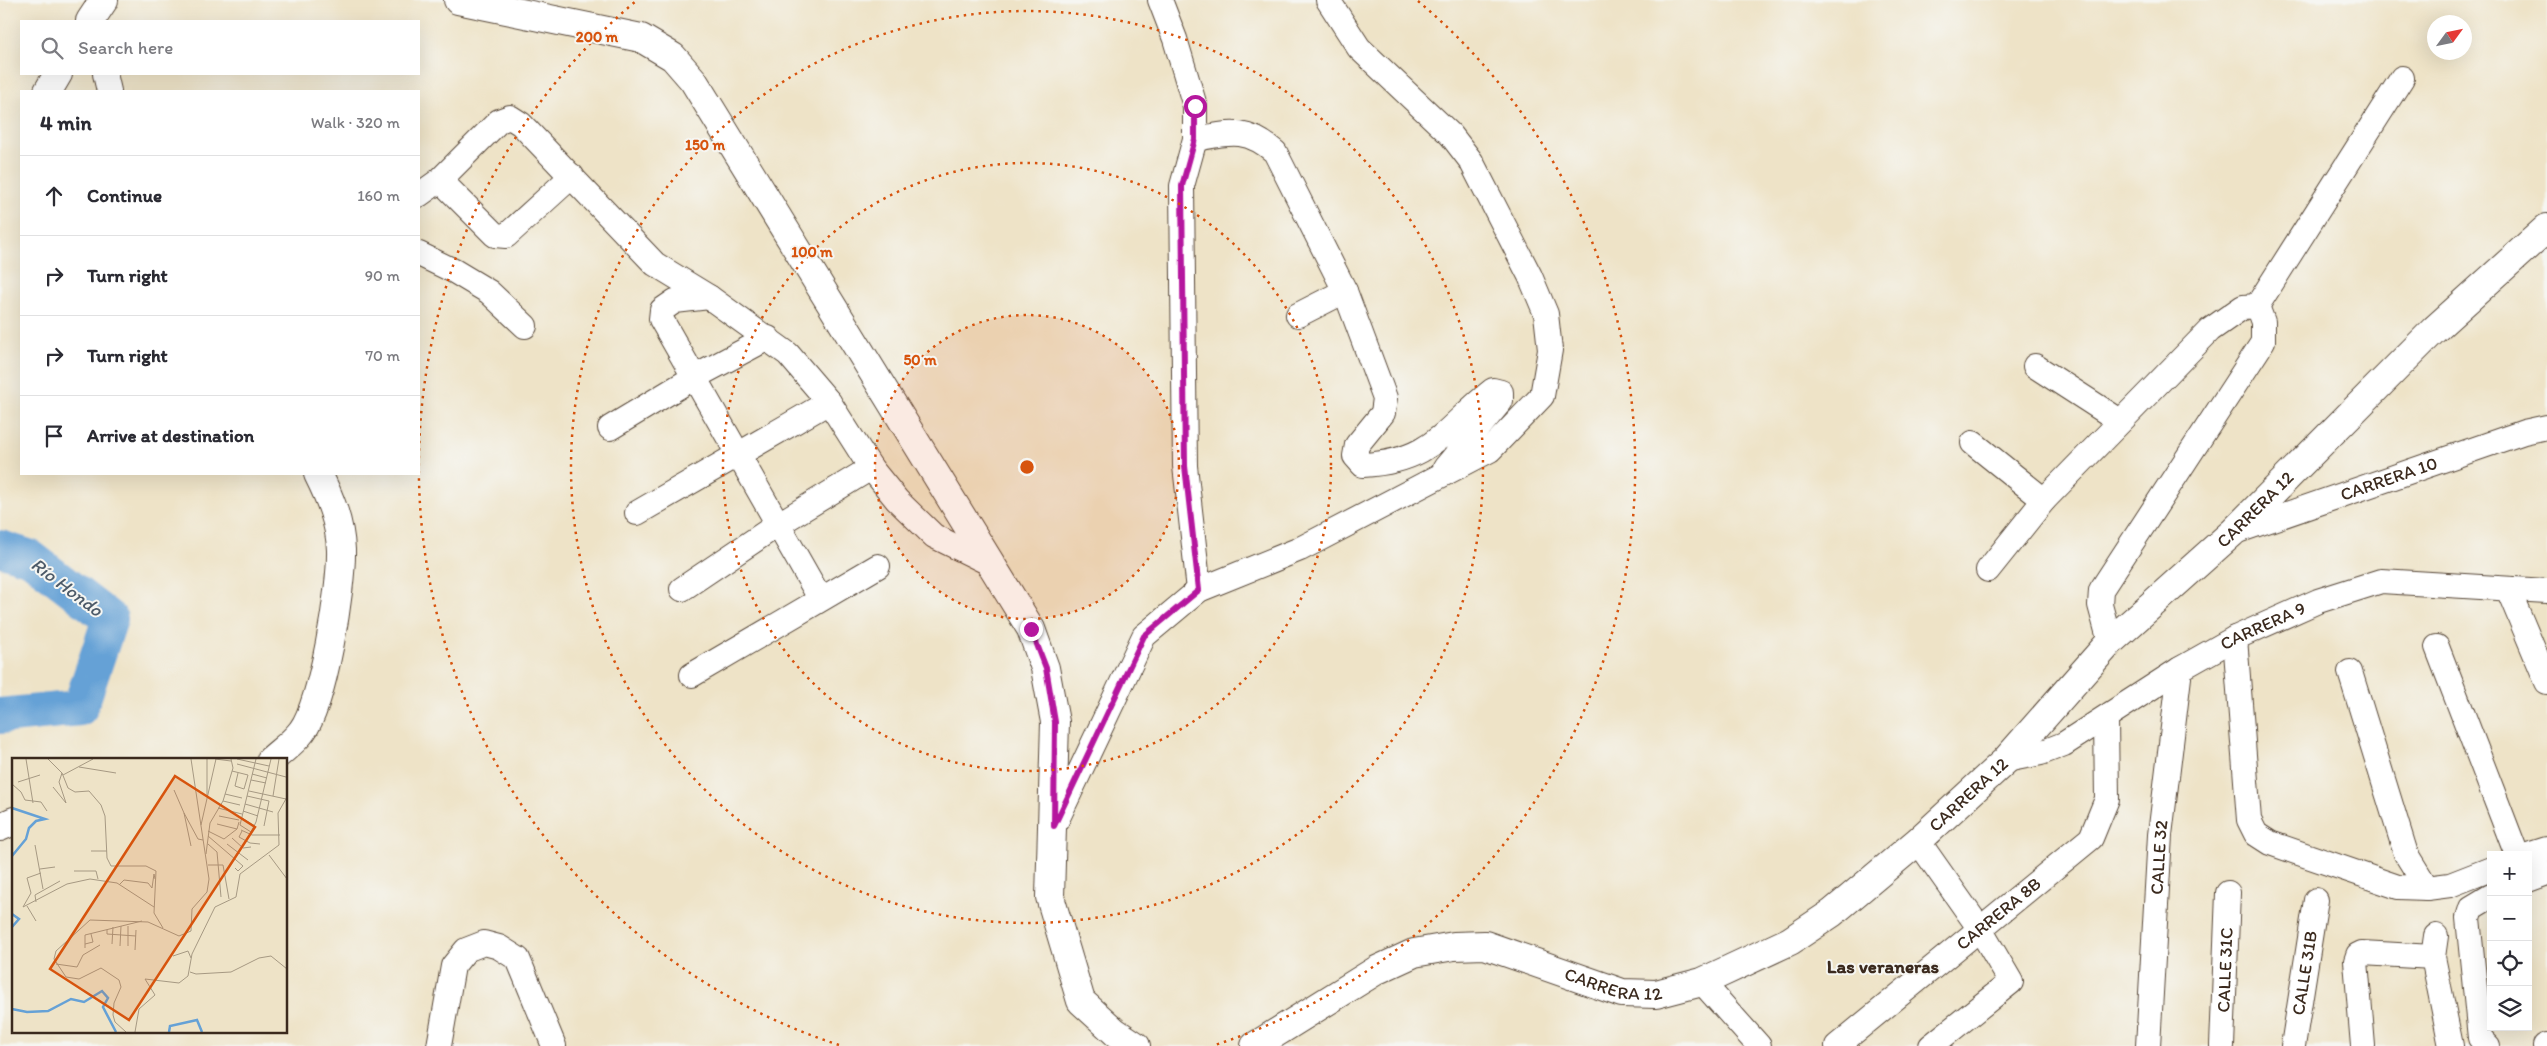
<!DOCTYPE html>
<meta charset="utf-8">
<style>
body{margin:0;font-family:Itim,sans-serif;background:#f7f7f7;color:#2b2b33}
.controls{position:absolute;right:15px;bottom:15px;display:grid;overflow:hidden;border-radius:0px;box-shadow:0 5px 20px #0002}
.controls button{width:45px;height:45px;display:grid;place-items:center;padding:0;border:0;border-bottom:1px solid #e1e1e2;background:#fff;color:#2b2b33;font:25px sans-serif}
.compass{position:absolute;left:2427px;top:15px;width:45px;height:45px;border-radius:50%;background:#fff;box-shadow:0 5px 20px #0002;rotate:57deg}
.stop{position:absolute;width:15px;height:15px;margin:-11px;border:4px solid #b5179e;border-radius:50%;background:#fff}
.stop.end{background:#b5179e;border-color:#fff;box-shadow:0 1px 5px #0008}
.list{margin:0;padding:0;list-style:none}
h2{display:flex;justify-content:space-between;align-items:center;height:65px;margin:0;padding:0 20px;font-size:21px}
h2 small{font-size:16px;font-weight:400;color:#7c7c81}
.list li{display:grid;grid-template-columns:32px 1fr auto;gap:15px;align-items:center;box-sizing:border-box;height:80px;padding:0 20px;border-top:1px solid #e1e1e2}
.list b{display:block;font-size:19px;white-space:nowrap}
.list em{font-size:16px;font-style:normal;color:#7c7c81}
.icon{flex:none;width:28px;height:28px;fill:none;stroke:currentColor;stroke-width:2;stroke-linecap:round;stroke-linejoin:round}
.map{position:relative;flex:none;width:2547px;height:1046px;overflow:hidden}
.search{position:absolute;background:#fff;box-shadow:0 5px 20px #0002;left:20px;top:20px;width:400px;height:55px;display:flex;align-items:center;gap:12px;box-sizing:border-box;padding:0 18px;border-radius:0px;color:#7c7c81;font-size:19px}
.panel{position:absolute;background:#fff;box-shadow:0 5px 20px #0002;left:20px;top:90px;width:400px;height:385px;border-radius:0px}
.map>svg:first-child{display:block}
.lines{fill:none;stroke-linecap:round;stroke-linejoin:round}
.river{stroke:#65a1d6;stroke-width:36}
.street-casing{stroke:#564637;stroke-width:26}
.secondary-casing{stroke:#564637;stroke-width:30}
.street{stroke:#fff;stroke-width:24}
.secondary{stroke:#fff;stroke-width:28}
.route{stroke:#b5179e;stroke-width:6}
.ring{fill:none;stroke:#d7540e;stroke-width:2.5;stroke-dasharray:2.5 5}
.labels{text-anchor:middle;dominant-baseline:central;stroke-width:4;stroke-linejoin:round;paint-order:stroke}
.street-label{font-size:18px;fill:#3b2a1e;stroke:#f6f6f2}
.water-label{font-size:19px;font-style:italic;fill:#4c5a68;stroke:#f6f6f2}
.neighbourhood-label{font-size:19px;font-weight:bold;fill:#3b2a1e;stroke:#f6f6f2}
.inset-river{fill:none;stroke:#65a1d6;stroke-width:2.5}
.inset-road{fill:none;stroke:#a69983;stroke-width:1}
.view{fill:#d7540e;fill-opacity:0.15;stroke:#d7540e;stroke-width:2.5}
.inset-edge{fill:none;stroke:#3b2a1e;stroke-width:2.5}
.centre{fill:#d7540e;stroke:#f6f6f2;stroke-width:2.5}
.ring-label{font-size:15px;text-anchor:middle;font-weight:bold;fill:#d7540e;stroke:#f6f6f2;stroke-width:4;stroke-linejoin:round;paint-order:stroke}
</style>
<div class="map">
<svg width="2547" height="1046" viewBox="0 0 2547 1046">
<rect width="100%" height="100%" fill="#f6f6f2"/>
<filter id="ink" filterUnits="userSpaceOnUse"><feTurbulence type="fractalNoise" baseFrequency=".02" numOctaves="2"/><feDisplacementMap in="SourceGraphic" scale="10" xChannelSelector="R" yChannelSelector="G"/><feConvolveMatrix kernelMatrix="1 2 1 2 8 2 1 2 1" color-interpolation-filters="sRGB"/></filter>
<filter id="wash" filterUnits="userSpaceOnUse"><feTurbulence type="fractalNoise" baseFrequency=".0096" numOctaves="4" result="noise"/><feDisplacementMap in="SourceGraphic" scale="20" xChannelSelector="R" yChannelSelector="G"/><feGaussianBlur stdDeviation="1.12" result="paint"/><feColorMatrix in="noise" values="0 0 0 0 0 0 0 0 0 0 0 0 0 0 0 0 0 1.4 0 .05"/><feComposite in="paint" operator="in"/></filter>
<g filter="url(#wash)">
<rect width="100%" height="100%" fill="#eee3c7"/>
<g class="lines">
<path class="river" d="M0,548L31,558L110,619L80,708L0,716"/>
</g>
</g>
<g filter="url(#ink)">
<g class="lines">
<defs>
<g id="street">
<path d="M1160,0L1175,39L1195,106V139L1182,186L1185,466L1199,590"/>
<path d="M105,74L109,91"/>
<path d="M1195,139C1229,133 1246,127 1275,152L1345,291L1385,398L1383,413L1357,445L1355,456L1363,465C1434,461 1443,429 1493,390L1501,392V401L1445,468"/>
<path d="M440,180L495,235L506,236L572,176"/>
<path d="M419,195L440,180L499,121L510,117L521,124L655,264L709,297L788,354L829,402L871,468L897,500L934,536L993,565"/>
<path d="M419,254L454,271L489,292L525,326"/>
<path d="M709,297L675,301L662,310L661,319L820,598"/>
<path d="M2257,306L2402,78"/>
<path d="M1298,315L1345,291"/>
<path d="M2035,366L2120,421"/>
<path d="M610,428L693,378L768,338"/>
<path d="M1973,443L2044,500"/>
<path d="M637,513L829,402"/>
<path id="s1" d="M2232,533L2524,432L2547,427"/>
<path d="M1988,570L2044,500L2210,330L2243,307L2257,306L2263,322V342L2101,590L2100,605L2110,642"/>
<path d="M682,589L777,525L871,468"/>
<path d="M2508,589L2547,682"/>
<path d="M2235,638L2249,820L2256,834L2270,843L2398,887L2427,888"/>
<path d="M2437,647L2517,855"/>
<path d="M2350,672L2406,854L2427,888L2450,885L2491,869"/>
<path d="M692,675L878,566"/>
<path id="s2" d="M2006,760L2041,753L2064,744L2180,669L2235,638L2318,601L2381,581L2547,591"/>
<path d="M1054,826L1144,636L1199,590L1300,549L1490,450L1542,396L1550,350L1546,314L1530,276L1471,161L1451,135L1359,48L1328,0"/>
<path d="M1918,841L1980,929L2011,982L1931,1046"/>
<path d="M2528,855L2547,849"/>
<path d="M2528,880L2547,873"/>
<path d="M2436,936L2433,957L2451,1046"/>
<path d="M1702,982L1759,1046"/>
<path d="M439,1046L453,966L466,950L484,943L499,947L518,959L554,1046"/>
<path id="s3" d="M1837,1046L2091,838L2107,799L2106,719"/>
<path id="s4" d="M2148,1046L2160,835L2180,669"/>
<path id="s5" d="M2222,1046L2228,893"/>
<path id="s6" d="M2293,1046L2316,900"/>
<path d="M2363,1046L2356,961L2358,955L2362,953L2433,957"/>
<path d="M2488,1046L2480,1038L2468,918L2471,908L2491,896"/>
<path d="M2545,1046L2547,1045"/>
</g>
<g id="secondary">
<path d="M458,0L641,38L673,57L693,80L1031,629L1045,668L1055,722L1050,897L1081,1001L1115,1032L1136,1046"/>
<path d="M90,21L104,0"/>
<path d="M48,91L58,74"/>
<path d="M271,760C281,751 294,742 302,731C323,704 342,586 341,550C340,522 330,498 318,474"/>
<path d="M0,827L14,821"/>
<path id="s7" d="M1255,1046L1377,970L1414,953L1454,946L1485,945L1622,993L1656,994L1702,982L1790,941L1832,913L1918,841L2006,760L2110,642L2232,533L2434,330L2547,228"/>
</g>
</defs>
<use href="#street" class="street-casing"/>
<use href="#secondary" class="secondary-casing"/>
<use href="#street" class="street"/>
<use href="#secondary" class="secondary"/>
</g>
</g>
<g class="lines" filter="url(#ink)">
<path class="route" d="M1031,629L1046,668L1055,722L1054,826L1144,636L1199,590L1185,466L1182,186L1195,139V106"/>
</g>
<circle cx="1027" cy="467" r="152" fill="#d7540e" fill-opacity=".12"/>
<g class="ring">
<circle cx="1027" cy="467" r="152"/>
<circle cx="1027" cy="467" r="304"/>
<circle cx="1027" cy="467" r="456"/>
<path d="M839 1045A608 608 0 0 1 636 1M1418 1A608 608 0 0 1 1215 1045"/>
</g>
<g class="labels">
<g class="street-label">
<text stroke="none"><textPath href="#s1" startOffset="166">CARRERA 10</textPath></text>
<text stroke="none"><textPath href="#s7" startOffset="1216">CARRERA 12</textPath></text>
<text stroke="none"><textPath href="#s2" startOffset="292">CARRERA 9</textPath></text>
<text stroke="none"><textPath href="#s7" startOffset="811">CARRERA 12</textPath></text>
<text stroke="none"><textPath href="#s4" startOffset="189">CALLE 32</textPath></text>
<text stroke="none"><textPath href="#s3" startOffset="209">CARRERA 8B</textPath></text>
<text stroke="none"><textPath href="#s5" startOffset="76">CALLE 31C</textPath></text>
<text stroke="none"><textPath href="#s6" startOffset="74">CALLE 31B</textPath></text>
<text stroke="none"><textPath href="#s7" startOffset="391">CARRERA 12</textPath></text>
</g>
<g class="water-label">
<text transform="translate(67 587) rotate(37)">Río Hondo</text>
</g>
<g class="neighbourhood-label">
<text x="1883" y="966">Las veraneras</text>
</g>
</g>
<g transform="translate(12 758)">
<rect width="275" height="275" fill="#eee3c7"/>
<path class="inset-river" d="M0,50L33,61L24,63L17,70L14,81L0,98M0,156L7,161L0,169M0,251L15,254L36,253L59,241L72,244L90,233L96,240L91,249L104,274M157,274L158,268L185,262L190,274"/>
<path class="inset-road" d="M14,1L21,45M36,1L50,15L56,30L63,34L77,33L89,47L93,58L95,100L99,108H134L144,113L142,155L151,170M179,1L197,121L195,134L180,151L179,173M195,1V38M203,1L219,3M225,1L257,8M244,1L228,67L239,74L244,64L259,1M225,6L274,19M67,9L104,15M220,13L236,17L232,31L223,28L226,15M50,15L47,24L54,45M240,16L255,20M51,17L81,1M239,22L254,25M6,24L28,17M0,26L9,34L13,42L29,44L35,53M41,29L54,45M162,32L172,55M237,33L274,41M213,36L230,40M235,38L257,43L252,68M261,38L267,1M211,43L228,47M233,46L261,54M206,50L230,56M231,53L246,58M207,58L227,62M230,60L243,68M205,66L225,71L227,64M189,67L204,1M229,72L240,77H268M196,73L212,81L225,71M230,73L227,79L238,85L248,86M196,78L231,108L226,113L223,110M220,80L231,90L239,89M196,86L205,94L209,139M215,86L236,102M23,87L31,131M179,88L172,55L186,81L191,82M79,93H95M194,96L198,65L211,43L221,10L219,1M257,97L275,121M196,107H211L217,141M28,111L43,109M62,113H84L86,121M29,115L15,120L19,135L11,149L55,126L78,121L105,125L142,149M107,127L112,122L136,125L140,130L142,116L143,121M24,144L23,137L48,123M15,148L24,163M95,172V176L124,178M73,186L81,184L79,176M100,186L101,169M108,188L109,168M116,188V168M73,190V177L130,163M123,192L124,172M161,198L176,193L179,200M44,206L65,209L71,197L88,187M178,214L184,216L219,214L247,200L259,198L275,211M114,274L103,264L101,257L102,245L109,229L107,222L89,210L67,221L54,219L42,201L44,193L78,162L136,164L167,178L179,173M123,274L127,251L143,237L133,221L167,225L176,218L180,196L203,149L224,139L228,116L267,87L266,55L275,39"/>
<path class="view" d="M163,18L243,69L117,262L38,211Z"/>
<rect width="275" height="275" class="inset-edge"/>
</g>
<circle cx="1027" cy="467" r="8" class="centre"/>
<g class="ring-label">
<text x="597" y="42">200 m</text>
<text x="705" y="150">150 m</text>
<text x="812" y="257">100 m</text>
<text x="920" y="365">50 m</text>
</g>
</svg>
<div class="controls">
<button>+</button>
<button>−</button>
<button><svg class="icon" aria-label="locate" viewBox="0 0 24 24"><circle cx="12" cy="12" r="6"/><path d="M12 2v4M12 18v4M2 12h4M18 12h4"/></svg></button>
<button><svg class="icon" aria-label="layers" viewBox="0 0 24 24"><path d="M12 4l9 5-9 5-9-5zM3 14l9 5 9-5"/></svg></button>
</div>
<svg class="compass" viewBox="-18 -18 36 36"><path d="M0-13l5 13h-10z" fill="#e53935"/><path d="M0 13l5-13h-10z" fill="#7c7c81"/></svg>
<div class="stop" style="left:1195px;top:106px"></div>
<div class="stop end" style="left:1031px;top:629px"></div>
<div class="search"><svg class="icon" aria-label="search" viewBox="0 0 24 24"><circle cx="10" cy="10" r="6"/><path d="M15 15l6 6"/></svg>Search here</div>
<section class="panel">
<h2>4 min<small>Walk · 320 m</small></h2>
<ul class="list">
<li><svg class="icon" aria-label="ahead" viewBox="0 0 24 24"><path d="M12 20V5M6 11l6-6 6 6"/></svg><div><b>Continue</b></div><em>160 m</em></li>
<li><svg class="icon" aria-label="right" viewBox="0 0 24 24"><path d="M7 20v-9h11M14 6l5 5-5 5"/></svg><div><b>Turn right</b></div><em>90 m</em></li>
<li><svg class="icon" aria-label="right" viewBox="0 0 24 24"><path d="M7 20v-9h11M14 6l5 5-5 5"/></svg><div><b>Turn right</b></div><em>70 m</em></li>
<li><svg class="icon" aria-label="arrive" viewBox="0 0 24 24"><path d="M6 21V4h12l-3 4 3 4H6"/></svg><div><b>Arrive at destination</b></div></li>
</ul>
</section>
</div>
